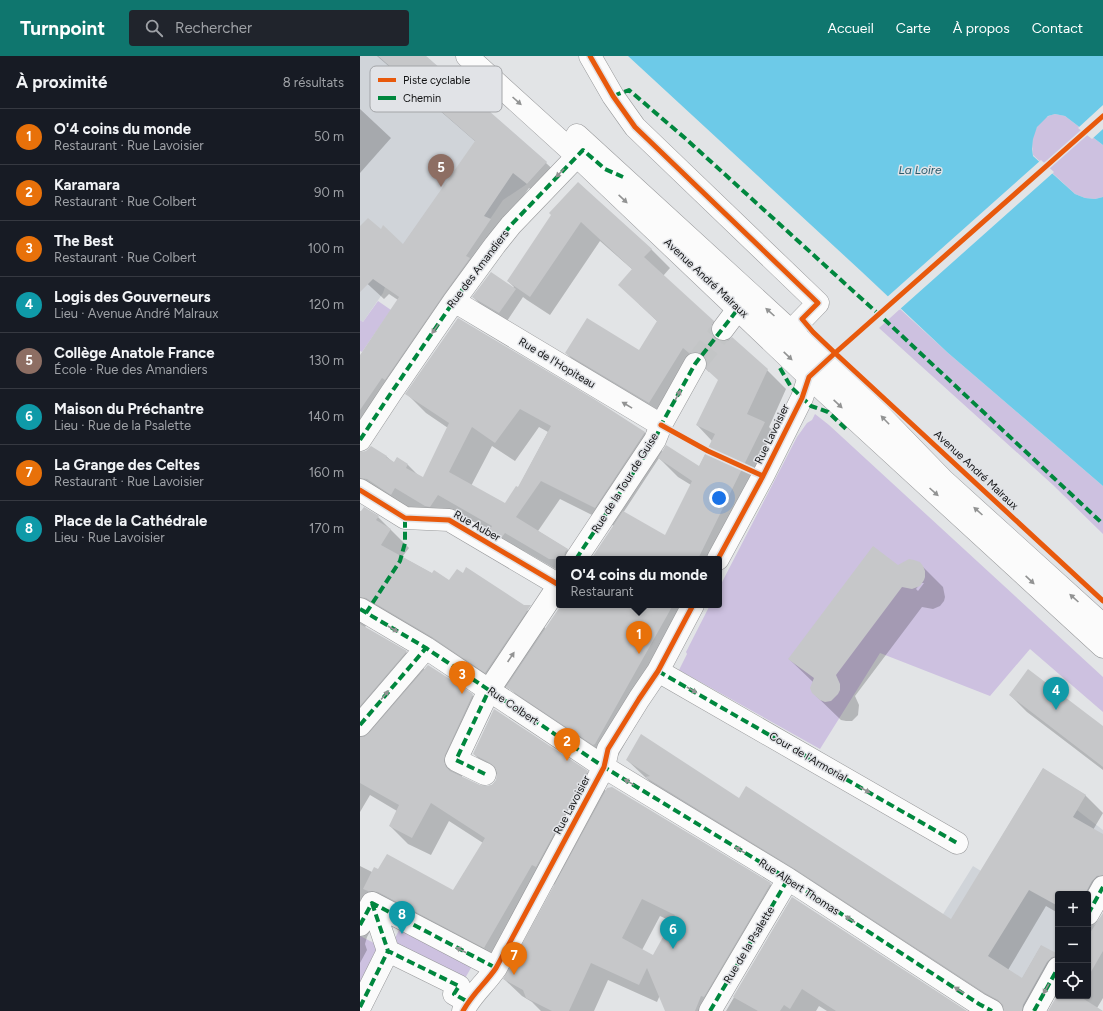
<!DOCTYPE html>
<html lang="fr">
<meta charset="utf-8">
<style>
body{margin:0;font-family:Figtree,sans-serif;background:#20242c;color:#f1f3f6}
.controls{position:absolute;right:12px;bottom:12px;display:grid;overflow:hidden;border-radius:4px;box-shadow:0 1px 3px #0004}
.controls button{width:36px;height:36px;display:grid;place-items:center;padding:0;border:0;border-bottom:1px solid #363941;background:#171b24;color:#f1f3f6;font:20px sans-serif}
.you{position:absolute;left:359px;top:442px;width:14px;height:14px;margin:-10px;border:3px solid #fff;border-radius:50%;background:#1a73e8;box-shadow:0 0 0 6px #1a73e833}
.badge{display:grid;place-items:center;width:26px;height:26px;border-radius:50%;background:#0f766e;color:#fff;font-size:13px;font-weight:700}
.pin{position:absolute;translate:-50% -33px;filter:drop-shadow(0 1px 2px #0008)}
.pin::after{content:'';position:absolute;top:21px;width:14px;height:12px;background:inherit;clip-path:polygon(0 0,100% 0,50% 100%)}
.popup{position:absolute;left:196px;top:500px;width:166px;height:52px;box-sizing:border-box;display:grid;place-content:center;border-radius:4px;background:#171b24;filter:drop-shadow(0 1px 3px #0005);font-size:13px;white-space:nowrap;color:#9ea1a6}
.popup b{font-size:15px;color:#f1f3f6}
.popup::after{content:'';position:absolute;left:50%;top:100%;margin-left:-8px;border:8px solid transparent;border-top-color:#171b24}
.list{margin:0;padding:0;list-style:none}
h2{display:flex;justify-content:space-between;align-items:center;height:52px;margin:0;padding:0 16px;font-size:17px}
h2 small{font-size:13px;font-weight:400;color:#9ea1a6}
.list li{display:grid;grid-template-columns:26px 1fr auto;gap:12px;align-items:center;box-sizing:border-box;height:56px;padding:0 16px;border-top:1px solid #363941}
.list b{display:block;font-size:15px;white-space:nowrap}
.list p{margin:0;font-size:13px;white-space:nowrap;color:#9ea1a6}
.list em{font-size:13px;font-style:normal;color:#9ea1a6}
.icon{flex:none;width:22px;height:22px;fill:none;stroke:currentColor;stroke-width:2;stroke-linecap:round;stroke-linejoin:round}
.map{position:relative;flex:none;width:743px;height:955px;overflow:hidden}
header{display:flex;align-items:center;gap:24px;box-sizing:border-box;height:56px;padding:0 20px;background:#0f766e;color:#fff}
header strong{font-size:19px}
nav{display:flex;gap:22px;margin-inline-start:auto;font-size:14px}
.search{width:280px;height:36px;background:#20242c;display:flex;align-items:center;gap:10px;box-sizing:border-box;padding:0 14px;border-radius:4px;color:#9ea1a6;font-size:15px}
main{display:flex}
aside{flex:1;background:#171b24}
.map>svg:first-child{display:block}
.built{fill:#d0d4d9}
.green{fill:#cdc1e0}
.water{fill:#6dcae8}
.pier{fill:#e2e4e6}
.shadow{fill:#0003;fill-rule:evenodd}
.building{fill:#c6c7c9;fill-rule:evenodd}
.lines{fill:none;stroke-linecap:round;stroke-linejoin:round}
.minor-tunnel{stroke:#c3c5c6;stroke-width:22;stroke-dasharray:22 11;stroke-linecap:butt}
.minor-casing{stroke:#97989a;stroke-width:23}
.major-casing{stroke:#97989a;stroke-width:23}
.minor{stroke:#fbfbfb;stroke-width:22}
.major{stroke:#fbfbfb;stroke-width:22}
.quiet{stroke:#00873e;stroke-width:4;stroke-dasharray:8 4;stroke-linecap:butt}
.cycleway-casing{stroke:#e1e3e7;stroke-width:8}
.cycleway{stroke:#e8590c;stroke-width:5}
.oneway{fill:#929393}
.labels{text-anchor:middle;dominant-baseline:central;stroke-width:3;stroke-linejoin:round;paint-order:stroke}
.street-label{font-size:11px;fill:#121314;stroke:#e1e3e7}
.water-label{font-size:12px;font-style:italic;fill:#275a6c;stroke:#e1e3e7}
.key{fill:#e1e3e7;stroke:#a3a5a8;stroke-width:1}
.key-label{font-size:11px;fill:#121314}
</style>
<header>
<strong>Turnpoint</strong>
<div class="search"><svg class="icon" aria-label="search" viewBox="0 0 24 24"><circle cx="10" cy="10" r="6"/><path d="M15 15l6 6"/></svg>Rechercher</div>
<nav><a>Accueil</a><a>Carte</a><a>À propos</a><a>Contact</a></nav>
</header>
<main>
<aside>
<h2>À proximité<small>8 résultats</small></h2>
<ul class="list">
<li><span class="badge" style="background:#e8710a">1</span><div><b>O'4 coins du monde</b><p>Restaurant · Rue Lavoisier</p></div><em>50 m</em></li>
<li><span class="badge" style="background:#e8710a">2</span><div><b>Karamara</b><p>Restaurant · Rue Colbert</p></div><em>90 m</em></li>
<li><span class="badge" style="background:#e8710a">3</span><div><b>The Best</b><p>Restaurant · Rue Colbert</p></div><em>100 m</em></li>
<li><span class="badge" style="background:#0f9aa8">4</span><div><b>Logis des Gouverneurs</b><p>Lieu · Avenue André Malraux</p></div><em>120 m</em></li>
<li><span class="badge" style="background:#8d6e63">5</span><div><b>Collège Anatole France</b><p>École · Rue des Amandiers</p></div><em>130 m</em></li>
<li><span class="badge" style="background:#0f9aa8">6</span><div><b>Maison du Préchantre</b><p>Lieu · Rue de la Psalette</p></div><em>140 m</em></li>
<li><span class="badge" style="background:#e8710a">7</span><div><b>La Grange des Celtes</b><p>Restaurant · Rue Lavoisier</p></div><em>160 m</em></li>
<li><span class="badge" style="background:#0f9aa8">8</span><div><b>Place de la Cathédrale</b><p>Lieu · Rue Lavoisier</p></div><em>170 m</em></li>
</ul>
</aside>
<div class="map">
<svg width="743" height="955" viewBox="0 0 743 955">
<rect width="100%" height="100%" fill="#e2e4e6"/>
<path class="built" d="M0,0H66L187,106L167,128L143,144L65,259L25,231L23,237L3,266L0,264Z
M683,712L726,739L717,754L743,774V811L728,838H698V891L662,955H656L560,895L613,810L621,815Z"/>
<path class="green" d="M695,58L705,60L743,89V141L735,143L725,142L715,138L673,99C670,82 676,62 695,58Z
M18,245L31,254L2,296L0,295V264L3,266Z
M540,253L587,296L743,430V478L693,429L519,272Z
M455,358L469,369L743,621V656L670,593L630,640L520,597L460,693L319,614L327,598L326,596L350,549H359V532L437,381L447,367L452,364Z
M43,866L115,905L104,924L32,888Z
M0,880L20,890L0,931Z"/>
<path class="water" d="M268,0H743V89L705,60L695,58L688,60L677,71L673,83L672,93L673,100L715,138L725,142L735,143L743,141V430L587,296L502,216Z"/>
<path class="pier" d="M743,49V73L732,83L718,72Z
M681,104L694,116L539,254L526,242Z"/>
<path class="shadow" d="M17,0H65L186,107L202,122L183,143L169,132L140,174L13,373L0,364V301L38,244L29,238L24,243L0,221V172L21,174L43,189L116,86Z
M0,53L31,82L0,117Z
M218,127L291,193L310,212L303,220L353,265L371,283L407,314L426,333L409,371L423,386L359,518V503H232L254,470L200,443L178,475L207,493L217,503H199V515L164,495L161,499L85,469L54,451L50,457L0,425V409L26,400L34,407L37,402L48,409L60,421L63,423L88,372L66,357L47,338L98,263L284,376L303,396L339,411L352,385L337,369L359,324L350,315L349,316L343,310L309,365L225,316L206,297L280,295L298,266L279,248L273,214L240,185L190,259L167,244L163,241L147,265L121,249L113,241L153,232L154,231L148,225ZM179,371L188,376L158,432L146,449L111,430L132,390L155,405ZM299,402L318,421L331,429L306,481L263,457Z
M0,458L18,461L49,492L42,501L73,518L89,525L167,554L186,573L202,549H342L254,707L167,649L147,630L144,634L7,565L5,572L46,596L65,614L68,610L112,639L131,657L102,717V722L120,730L126,731L132,729L137,724L138,719L132,716L114,698L227,716L246,735L410,828L428,845L363,955H306L300,939L297,946L248,924L234,955H181L172,946L162,940L144,923L195,829L190,826L142,909L20,857L7,881L5,888L7,894L0,907V810L12,816L93,835L123,787L89,765L71,799L48,788L30,770L37,755L10,739L0,756ZM300,860L313,866L293,900L282,894Z
M559,507L583,531L585,541L584,545L580,550L573,553L562,551L495,640L499,649L498,659L492,665H486L481,664L453,637V626L429,603ZM561,527H564L558,535L556,533Z
M650,639L743,671V714L667,656Z
M267,704L379,743L592,865L683,713L726,740L743,757L733,774L743,779V854L734,869L743,859V942L737,952L742,955H689L698,940H728V876L729,874H728V838H698V857L686,850L648,914L662,923L681,890L698,899V935L687,955H645L453,830L303,738Z
M432,842L605,955H467L459,950L456,955H366Z"/>
<path class="building" d="M18,0H66L187,106L167,128L153,117L124,160L131,163L106,200L110,202L84,238L25,324L22,322L0,354V299L39,241L13,223L0,236V170L8,162L21,173L23,169L43,188L115,85Z
M218,126L292,193L284,201L354,265L351,272L352,278L355,283L362,285H368L372,281L408,313L387,358L405,366L338,503H231L263,455L305,479L332,425L298,402L306,389L339,410L355,378L336,369L358,324L346,313L347,307L346,302L341,297L335,296L329,297L323,292L289,347L205,297L227,262L279,294L297,265L258,229L272,213L221,166L170,241L147,225L191,159L189,157Z
M131,216L156,233L139,257L112,241Z
M98,262L234,343L285,376L235,452L181,425L156,461L208,493L205,496L204,503H189L145,477L142,481L130,474L132,470L78,439L70,451L65,450L35,432L31,439L7,423L0,422V396L6,395L11,390L27,400L26,401L34,406L37,401L48,408L46,412L63,421L89,367L45,338ZM160,353L191,370L158,431L156,430L145,447L89,416L112,371L135,387Z
M4,451L19,460L16,464L31,473L21,489L72,517L74,514L89,524L97,513L103,517L106,511L164,549H171L125,617L72,581L6,542L0,541V455H1Z
M513,490L538,509L549,503L554,504L560,506L563,510L565,515V521L564,524L560,530L552,533L542,531L476,619L480,628V634L478,638L471,645L465,646L460,644L452,637L450,632L454,622L428,603Z
M201,549H313L235,688L233,689L146,631Z
M0,568L47,595L0,650Z
M68,609L113,638L85,699L84,705L86,711L90,715L120,729L126,730L132,729L136,724L137,717L135,711L130,707L113,698L134,653L228,715L176,811L172,809L124,892L18,836L12,835H8L3,833L14,811L18,813L27,798L93,834L125,782L71,747L52,782L29,770L39,749L0,727V681H4L9,677Z
M668,613L743,670V711L649,639Z
M281,678L379,742L386,730L591,863L683,712L726,739L713,761L743,778V819L737,820L732,825L725,838H698V850L669,834L628,900L662,922L681,889L698,898V900L692,901L687,906L663,949L662,955H644L643,949L638,944L625,937L435,813L285,721L290,720L266,704Z
M252,731L411,827L344,941L341,940L335,955H305L287,912L279,929L231,907L209,955H192L166,942L163,934L143,923L247,732ZM282,843L315,859L293,899L262,882Z
M432,841L607,955H476L442,933L430,953L424,949L420,955H398L373,941Z
M743,857V895L728,921V880Z
M698,938V940H719L743,955H688Z"/>
<g class="lines">
<path class="minor-tunnel" d="M335,308L363,273"/>
<defs>
<path id="minor" d="M230,0L253,40L275,71L458,247L431,275
M94,245L301,369
M363,273L378,253L390,240
M0,384L31,337L94,245L135,189L151,169L223,94L231,102
M0,434L45,462L89,464L199,529
M216,503L295,384L301,369L335,308
M358,503L403,420L442,342L449,321L462,310
M0,553L66,592L244,711L428,823L619,948L632,955
M298,615L597,787
M0,669L66,592
M125,718L96,704L129,634L199,529
M12,847L28,895
M728,858L743,831
M0,869L12,847L136,912
M0,951L28,895L99,930L94,938L108,946
M103,955C112,938 125,928 136,912L244,711L248,693L279,643L298,615L333,549
M350,955L428,823
M674,955L698,912"/>
<path id="major" d="M107,0L217,100L449,321L743,591
M217,79L431,275L518,357L583,424L743,569"/>
</defs>
<use href="#minor" class="minor-casing"/>
<use href="#major" class="major-casing"/>
<use href="#minor" class="minor"/>
<use href="#major" class="major"/>
<path class="quiet" d="M253,40L269,34L326,83L525,264L743,468
M420,312L431,331L451,350L468,356L486,373
M0,384L31,337L94,245L135,189L151,169L223,94L245,113L263,121
M216,503L295,384L301,369L335,308L378,253
M0,553L66,592L244,711L428,823L619,948L632,955
M6,557L40,505L45,487V462
M298,615L597,787
M0,669L66,592
M125,718L96,704L129,634
M12,847L28,895
M728,858L743,831
M0,869L12,847L136,912
M0,951L28,895L99,930L94,938L108,946
M350,955L428,823
M674,955L698,912"/>
<defs>
<path id="cycleway" d="M230,0L253,40L275,71L458,247L442,263L453,276L475,297L743,545
M301,369L348,395L403,420
M0,434L45,462L89,464L199,529
M358,503L403,420L442,342L449,321L475,297L743,60
M103,955C112,938 125,928 136,912L244,711L248,693L279,643L298,615L333,549"/>
</defs>
<use href="#cycleway" class="cycleway-casing"/>
<use href="#cycleway" class="cycleway"/>
</g>
<defs><path id="oneway-solid" d="M-6-.8H1V-3.2L6.5 0L1 3.2V.8H-6Z"/></defs>
<g class="oneway">
<use href="#oneway-solid" transform="translate(157 45) rotate(42)"/>
<use href="#oneway-solid" transform="translate(200 117) rotate(134)"/>
<use href="#oneway-solid" transform="translate(263 143) rotate(43)"/>
<use href="#oneway-solid" transform="translate(410 256) rotate(-138)"/>
<use href="#oneway-solid" transform="translate(75 273) rotate(125)"/>
<use href="#oneway-solid" transform="translate(428 300) rotate(44)"/>
<use href="#oneway-solid" transform="translate(318 339) rotate(-61)"/>
<use href="#oneway-solid" transform="translate(478 348) rotate(43)"/>
<use href="#oneway-solid" transform="translate(267 349) rotate(-149)"/>
<use href="#oneway-solid" transform="translate(525 364) rotate(-134)"/>
<use href="#oneway-solid" transform="translate(574 436) rotate(42)"/>
<use href="#oneway-solid" transform="translate(618 455) rotate(-138)"/>
<use href="#oneway-solid" transform="translate(670 524) rotate(43)"/>
<use href="#oneway-solid" transform="translate(714 542) rotate(-138)"/>
<use href="#oneway-solid" transform="translate(33 573) rotate(30)"/>
<use href="#oneway-solid" transform="translate(151 601) rotate(-56)"/>
<use href="#oneway-solid" transform="translate(332 634) rotate(30)"/>
<use href="#oneway-solid" transform="translate(25 639) rotate(-49)"/>
<use href="#oneway-solid" transform="translate(269 726) rotate(-149)"/>
<use href="#oneway-solid" transform="translate(505 734) rotate(30)"/>
<use href="#oneway-solid" transform="translate(380 794) rotate(-149)"/>
<use href="#oneway-solid" transform="translate(490 863) rotate(-147)"/>
<use href="#oneway-solid" transform="translate(101 894) rotate(-152)"/>
<use href="#oneway-solid" transform="translate(686 933) rotate(119)"/>
<use href="#oneway-solid" transform="translate(599 934) rotate(-147)"/>
</g>
<g class="labels">
<g class="street-label">
<text transform="translate(118 213) rotate(-53)">Rue des Amandiers</text>
<text transform="translate(346 222) rotate(43)">Avenue André Malraux</text>
<text transform="translate(197 307) rotate(31)">Rue de l'Hopiteau</text>
<text transform="translate(412 378) rotate(-64)">Rue Lavoisier</text>
<text transform="translate(616 414) rotate(43)">Avenue André Malraux</text>
<text transform="translate(265 427) rotate(-58)">Rue de la Tour de Guise</text>
<text transform="translate(117 470) rotate(29)">Rue Auber</text>
<text transform="translate(153 650) rotate(34)">Rue Colbert</text>
<text transform="translate(448 701) rotate(30)">Cour de l'Armorial</text>
<text transform="translate(212 749) rotate(-62)">Rue Lavoisier</text>
<text transform="translate(439 831) rotate(33)">Rue Albert Thomas</text>
<text transform="translate(389 889) rotate(-59)">Rue de la Psalette</text>
</g>
<g class="water-label">
<text x="560" y="114">La Loire</text>
</g>
</g>
<rect x="10" y="10" width="132" height="46" rx="6" class="key"/>
<rect x="18" y="22" width="18" height="4" fill="#e8590c"/>
<rect x="18" y="40" width="18" height="4" fill="#00873e"/>
<g class="key-label">
<text x="43" y="28">Piste cyclable</text>
<text x="43" y="46">Chemin</text>
</g>
</svg>
<div class="controls">
<button>+</button>
<button>−</button>
<button><svg class="icon" aria-label="locate" viewBox="0 0 24 24"><circle cx="12" cy="12" r="6"/><path d="M12 2v4M12 18v4M2 12h4M18 12h4"/></svg></button>
</div>
<div class="you"></div>
<div class="pin badge" style="left:279px;top:598px;background:#e8710a">1</div>
<div class="popup"><b>O'4 coins du monde</b>Restaurant</div>
<div class="pin badge" style="left:207px;top:705px;background:#e8710a">2</div>
<div class="pin badge" style="left:102px;top:638px;background:#e8710a">3</div>
<div class="pin badge" style="left:696px;top:654px;background:#0f9aa8">4</div>
<div class="pin badge" style="left:81px;top:131px;background:#8d6e63">5</div>
<div class="pin badge" style="left:313px;top:893px;background:#0f9aa8">6</div>
<div class="pin badge" style="left:154px;top:919px;background:#e8710a">7</div>
<div class="pin badge" style="left:42px;top:878px;background:#0f9aa8">8</div>
</div>
</main>
